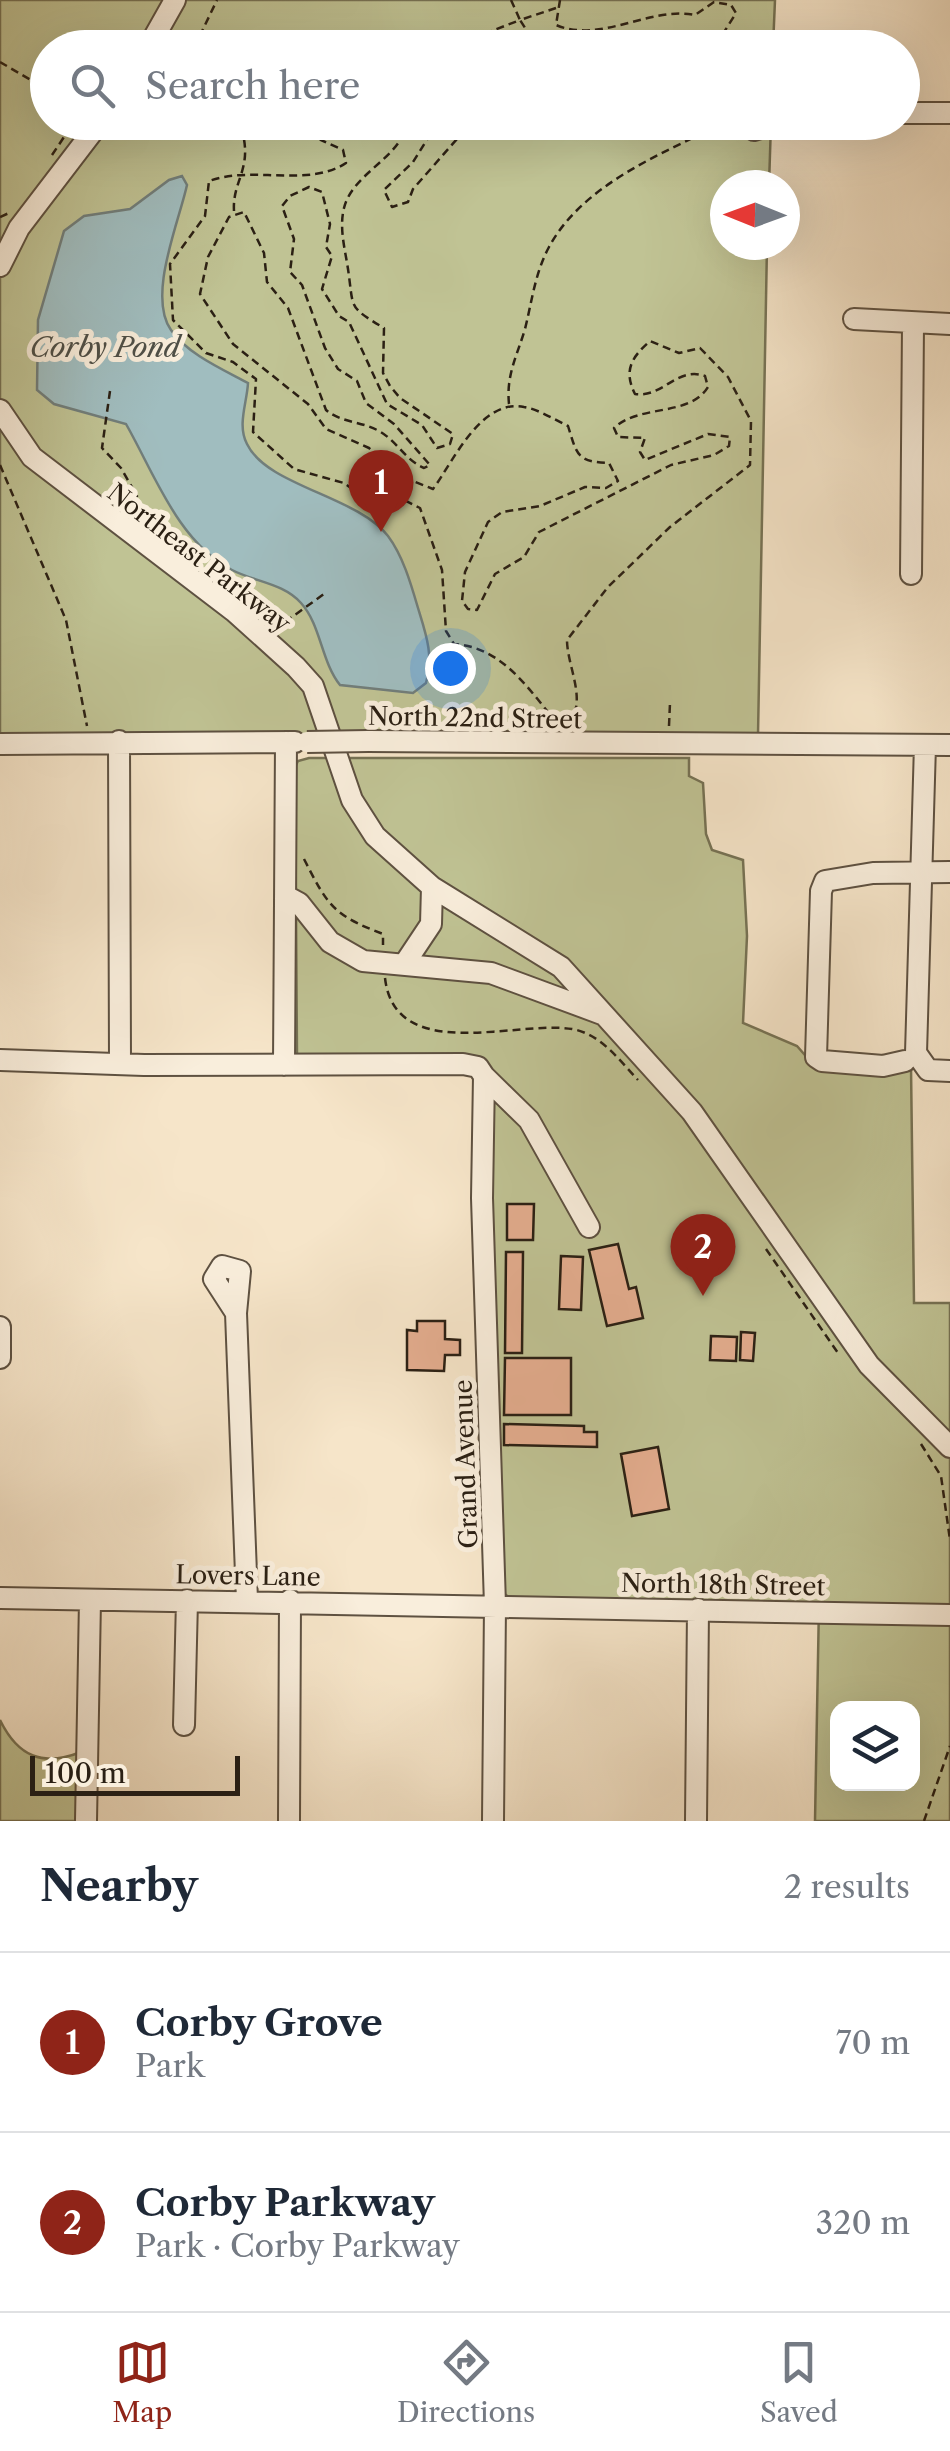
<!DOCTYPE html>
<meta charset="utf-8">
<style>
body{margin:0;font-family:"Libre Caslon Text",serif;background:#f6f6f7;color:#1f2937}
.controls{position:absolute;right:30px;bottom:30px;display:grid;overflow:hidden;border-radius:20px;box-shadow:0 10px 40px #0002}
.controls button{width:90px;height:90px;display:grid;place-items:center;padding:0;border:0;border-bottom:2px solid #e0e1e3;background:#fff;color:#1f2937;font:50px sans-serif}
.compass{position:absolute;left:710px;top:170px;width:90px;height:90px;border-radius:50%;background:#fff;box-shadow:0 10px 40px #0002;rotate:271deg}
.scale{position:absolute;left:30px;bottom:25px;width:210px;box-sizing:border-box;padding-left:10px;border:5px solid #2b2014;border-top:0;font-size:28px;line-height:35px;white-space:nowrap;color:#2b2014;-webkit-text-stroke:8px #f9eedc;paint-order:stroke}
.you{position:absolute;left:450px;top:668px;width:35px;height:35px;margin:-25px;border:8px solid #fff;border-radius:50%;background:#1a73e8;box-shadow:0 0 0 15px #1a73e833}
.badge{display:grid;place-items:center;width:65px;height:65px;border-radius:50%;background:#8f2418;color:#fff;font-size:32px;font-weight:700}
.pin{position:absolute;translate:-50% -82px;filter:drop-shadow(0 2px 5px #0008)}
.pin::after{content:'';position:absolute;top:52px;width:35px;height:30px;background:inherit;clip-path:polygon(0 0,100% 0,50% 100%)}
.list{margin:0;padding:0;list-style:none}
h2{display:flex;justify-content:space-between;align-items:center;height:130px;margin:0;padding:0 40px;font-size:42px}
h2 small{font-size:32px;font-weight:400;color:#747a83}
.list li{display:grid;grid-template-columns:65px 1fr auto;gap:30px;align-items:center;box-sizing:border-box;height:180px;padding:0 40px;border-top:2px solid #e0e1e3}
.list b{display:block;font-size:38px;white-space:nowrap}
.list p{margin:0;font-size:32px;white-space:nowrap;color:#747a83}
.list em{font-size:32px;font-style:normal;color:#747a83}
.icon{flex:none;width:55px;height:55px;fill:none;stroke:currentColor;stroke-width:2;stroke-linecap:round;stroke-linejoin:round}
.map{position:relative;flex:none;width:950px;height:1821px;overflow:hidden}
.search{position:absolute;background:#fff;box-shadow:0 10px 40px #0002;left:30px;right:30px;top:30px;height:110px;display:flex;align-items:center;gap:25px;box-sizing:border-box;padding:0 35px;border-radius:55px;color:#747a83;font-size:38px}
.sheet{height:490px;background:#fff}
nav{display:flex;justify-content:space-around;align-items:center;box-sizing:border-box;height:140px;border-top:2px solid #e0e1e3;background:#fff;font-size:28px;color:#747a83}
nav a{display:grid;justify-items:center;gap:5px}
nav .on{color:#8f2418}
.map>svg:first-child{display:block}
.green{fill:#c0c394;stroke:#767254;stroke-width:2.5;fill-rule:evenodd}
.water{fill:#a0bdbf;stroke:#717e7b;stroke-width:2.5}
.building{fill:#e4ad8f;stroke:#2b2014;stroke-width:2.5}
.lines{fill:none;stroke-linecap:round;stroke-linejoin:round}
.minor-casing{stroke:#5e5141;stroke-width:24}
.path{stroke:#2b2014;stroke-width:2.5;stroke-dasharray:8 5;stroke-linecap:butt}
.minor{stroke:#f9eedc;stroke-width:20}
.minor-bridge-casing{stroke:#5e5141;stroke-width:24;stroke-linecap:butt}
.minor-bridge{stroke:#f9eedc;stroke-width:20}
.labels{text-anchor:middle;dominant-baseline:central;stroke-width:10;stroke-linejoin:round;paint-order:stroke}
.street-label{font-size:25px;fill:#2b2014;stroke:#f9eedc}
.water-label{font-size:28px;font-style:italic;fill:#4e4f47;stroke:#f9eedc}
</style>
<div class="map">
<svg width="950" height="1821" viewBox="0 0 950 1821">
<rect width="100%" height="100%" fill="#f6e5c9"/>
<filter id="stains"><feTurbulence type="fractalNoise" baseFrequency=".002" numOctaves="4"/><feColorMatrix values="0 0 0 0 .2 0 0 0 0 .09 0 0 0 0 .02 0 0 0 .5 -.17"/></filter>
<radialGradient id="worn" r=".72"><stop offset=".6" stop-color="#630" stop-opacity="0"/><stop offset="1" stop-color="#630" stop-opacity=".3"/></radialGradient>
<path class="green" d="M0,0H775L773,47L48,48V122L771,123L769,185H725V245H767L758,735L0,734Z
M309,758H689V776L703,783L706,834L712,850L743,860L747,936L743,1023L797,1046L811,1062L911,1067L914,1303H950V1821H815L819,1604L510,1598L502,1592L490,1188L491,1071L297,1055L295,767L298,761ZM838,1708H912V1784H838Z
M0,1720C18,1757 43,1767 81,1752L79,1821H0Z"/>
<path class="water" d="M182,176L187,185C179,222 147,296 171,330C187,354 224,370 248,383C247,403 237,425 247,444C267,486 357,496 388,536C403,556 411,584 418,608C426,634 434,656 426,683L413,693L340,685C321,661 321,625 301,603C283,583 255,582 232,570C178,542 154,473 126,424L54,404L37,390L38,320L64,231L84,216L130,209L169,180Z"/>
<path class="building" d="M507,1204H534L533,1240H507Z
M618,1244L629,1289L636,1287L643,1318L607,1326L589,1250Z
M506,1252H523L522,1353H505Z
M561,1256L583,1257L581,1310L559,1309Z
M417,1321H445V1339L460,1340V1355H445L444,1371L407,1370V1330L417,1331Z
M741,1332L755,1333L753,1361L740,1360Z
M711,1336L737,1337L736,1361L710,1360Z
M505,1358H571V1415H504Z
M504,1424L584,1426V1432H597V1447L504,1445Z
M658,1447L669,1509L632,1516L621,1454Z"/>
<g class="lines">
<defs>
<path id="minor" d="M148,48L175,0
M902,113H950
M743,122L754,130L780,122
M0,266L19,228L100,122
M854,319L950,324
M0,410L32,457L235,612L296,667L313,686L352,800L375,836L432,887L561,967L692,1112L869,1365L950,1447
M911,574L913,324
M119,741L120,1063
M368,741L950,745
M0,744L295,742
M925,745L916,1053L928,1070L950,1071
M286,896L299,903L330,942L363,961L491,973L602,1014
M405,963L431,924L432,887
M0,1060L144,1065L463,1064L478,1067L484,1076L482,1198L495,1605L493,1821
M905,1061L883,1066L822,1061L816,1057L821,891L825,881L873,873L950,872
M284,1065L286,742
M484,1076L529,1120L589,1227
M222,1266L240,1271L236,1313L214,1279Z
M236,1313L247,1600
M0,1358V1327
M0,1598L950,1615
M184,1725L187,1600
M86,1821L90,1600
M289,1821L290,1600
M696,1821L698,1609"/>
</defs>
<use href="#minor" class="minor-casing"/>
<path class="path" d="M511,0L520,20L556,8
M560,0L556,25C601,44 649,6 695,15L714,2L731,5L736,13L714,48
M194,48L217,0
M448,48L520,20L538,48
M626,48L637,43L682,48
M0,62L48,90
M234,122H241
M299,122L321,140L343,150L346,163C308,188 252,165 209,181L205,216L170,264L173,320L206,353L233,362L256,379L253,432L294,469L344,483L370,502L392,505L404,500L420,508L442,570L446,631L454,644C500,647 525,684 552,717L571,720C586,698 567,665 567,640L608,587L670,527L750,465L751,421L728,377L700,348L679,353L650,341C632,357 623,370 635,394C663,398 677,366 705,376L708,387C690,417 639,404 614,428L618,437L645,438L640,452L645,460L708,434L730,437L729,446L714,455L671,465L539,532L524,557L495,574L477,610L468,609L462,601L465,572L488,522L502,512L540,506L585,487L606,488L618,481L609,463C576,462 577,454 568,426C555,420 538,409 524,407C481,398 453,462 433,489L400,476L369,448L326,429L308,404L233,344L200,294L208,257L229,217L244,212L264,253L267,282L288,308L326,410C342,423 361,421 379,431C397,441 405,460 424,468L430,465L394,424L366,403L357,381L338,369L325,348L302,285L290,272L294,239L282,206L290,196L309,187L322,192L330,224L326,247L332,256L322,289L339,316L349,322L387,404L422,425L437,448L450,444L453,434L400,398L390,386L383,373L384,328C347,306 354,309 348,269C345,249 339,228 344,208C353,172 402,158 407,122
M438,122L413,162L384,190L392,207L408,202L413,189L472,122
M52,155L74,122
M234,211C232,179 255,168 240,124
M0,217L9,213
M110,391L102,448L121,468L137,496L125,504
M509,404C506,375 517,356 525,329C532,301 535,273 549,247C583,184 663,153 724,123
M0,465L66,620L87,726
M285,622L324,594
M669,726L670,703
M304,859C328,906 333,915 383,934V945
M385,978C395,1065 516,1020 572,1029C601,1034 619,1060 638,1080
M766,1249L838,1353
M921,1444L941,1476L950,1540
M924,1821L950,1746"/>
<use href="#minor" class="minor"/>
<defs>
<path id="minor-bridge" d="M307,742L368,741"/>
</defs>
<use href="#minor-bridge" class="minor-bridge-casing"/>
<use href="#minor-bridge" class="minor-bridge"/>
</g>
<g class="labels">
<g class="street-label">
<text transform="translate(199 558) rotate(38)">Northeast Parkway</text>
<text transform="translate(475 718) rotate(1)">North 22nd Street</text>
<text transform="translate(466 1464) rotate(-92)">Grand Avenue</text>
<text transform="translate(248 1576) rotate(1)">Lovers Lane</text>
<text transform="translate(723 1585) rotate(1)">North 18th Street</text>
</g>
<g class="water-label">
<text x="105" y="347">Corby Pond</text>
</g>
</g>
<rect width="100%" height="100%" filter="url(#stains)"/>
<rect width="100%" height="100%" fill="url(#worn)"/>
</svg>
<div class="controls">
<button><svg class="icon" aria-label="layers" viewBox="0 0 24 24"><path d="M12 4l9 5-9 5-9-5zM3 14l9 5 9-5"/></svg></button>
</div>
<svg class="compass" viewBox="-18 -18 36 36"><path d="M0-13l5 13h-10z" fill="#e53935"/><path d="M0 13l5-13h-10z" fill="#747a83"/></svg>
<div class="scale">100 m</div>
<div class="you"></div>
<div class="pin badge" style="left:381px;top:532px">1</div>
<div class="pin badge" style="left:703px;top:1296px">2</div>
<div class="search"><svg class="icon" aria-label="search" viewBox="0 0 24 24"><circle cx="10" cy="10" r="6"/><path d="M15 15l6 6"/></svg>Search here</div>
</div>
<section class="sheet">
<h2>Nearby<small>2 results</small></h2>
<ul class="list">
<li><span class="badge">1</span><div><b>Corby Grove</b><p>Park</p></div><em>70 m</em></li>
<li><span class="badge">2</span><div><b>Corby Parkway</b><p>Park · Corby Parkway</p></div><em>320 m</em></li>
</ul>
</section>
<nav>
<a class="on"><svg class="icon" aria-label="map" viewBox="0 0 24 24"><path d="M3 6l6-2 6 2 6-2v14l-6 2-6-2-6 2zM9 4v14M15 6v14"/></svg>Map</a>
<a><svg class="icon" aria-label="directions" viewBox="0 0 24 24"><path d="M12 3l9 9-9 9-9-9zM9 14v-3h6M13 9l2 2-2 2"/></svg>Directions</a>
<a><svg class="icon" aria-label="saved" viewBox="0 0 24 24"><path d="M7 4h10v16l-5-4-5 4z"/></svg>Saved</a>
</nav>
